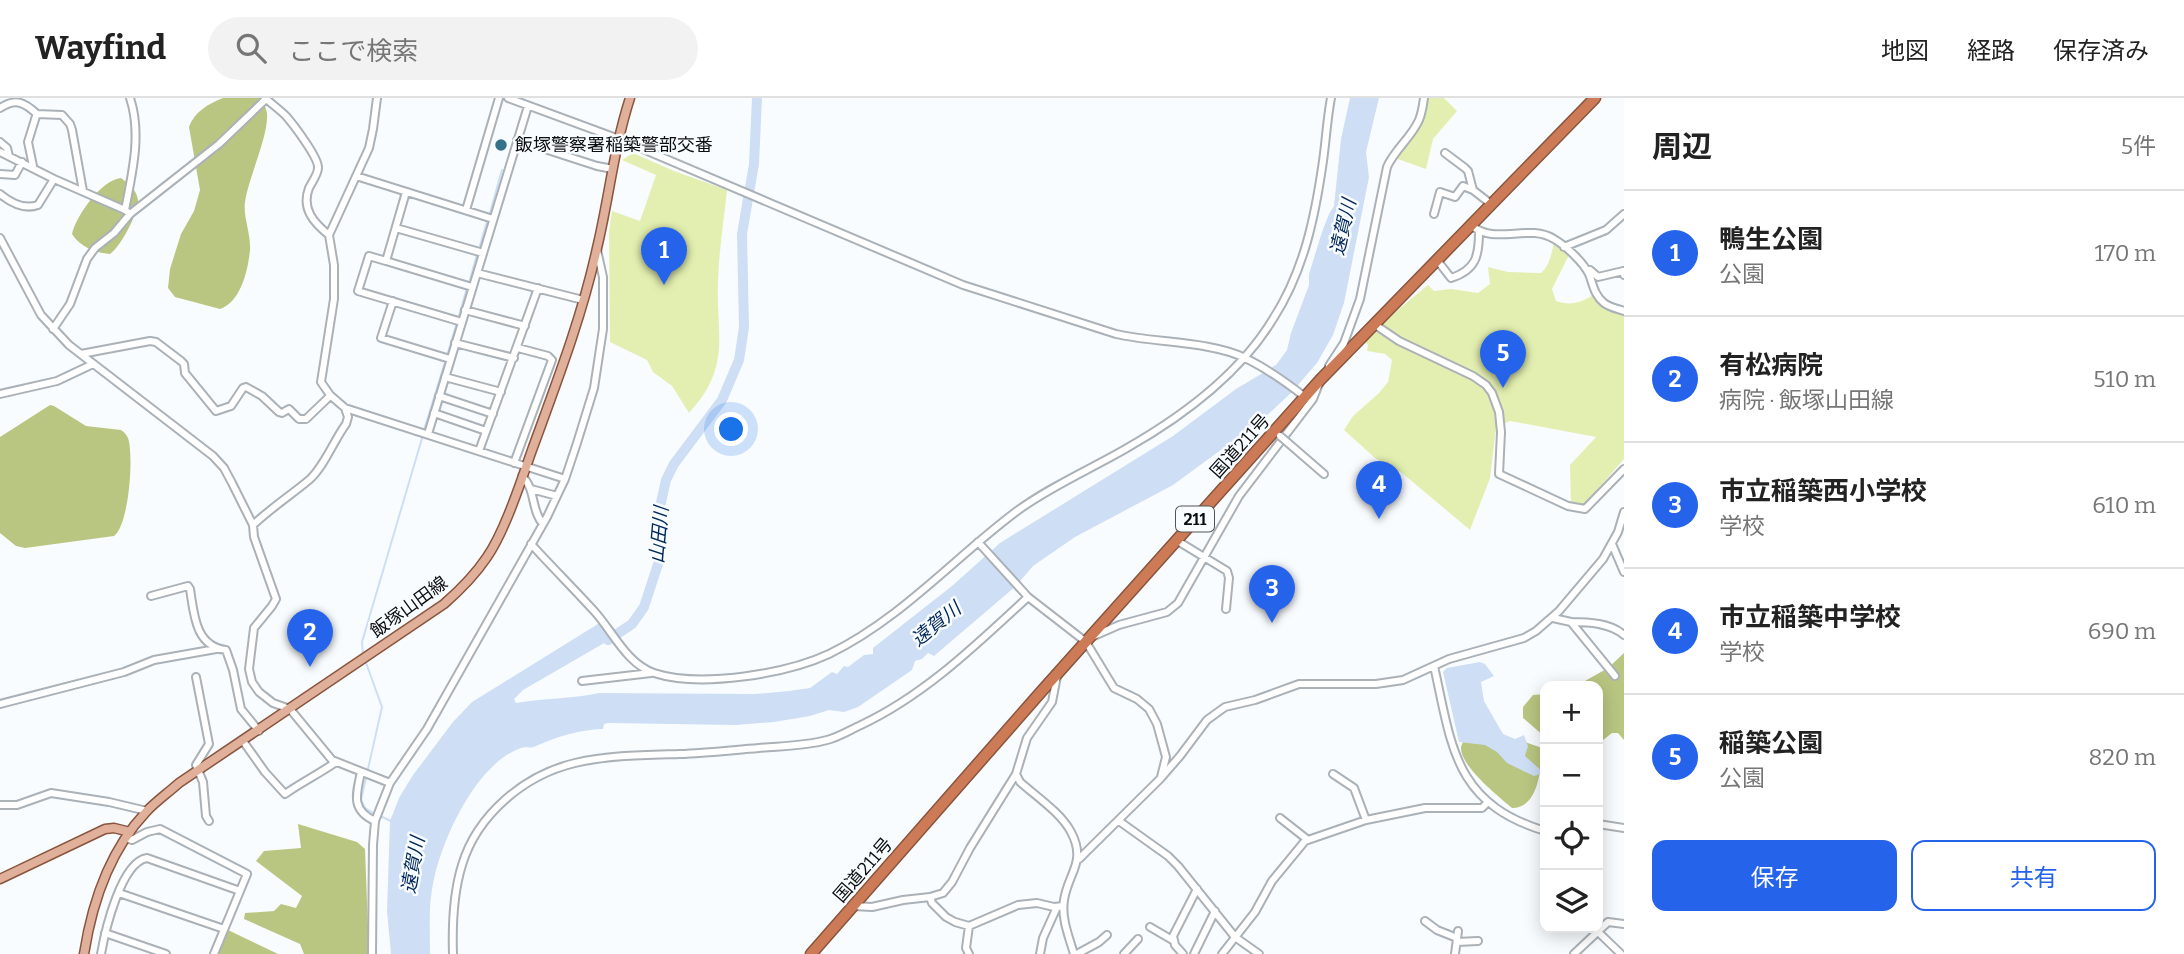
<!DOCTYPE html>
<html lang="ja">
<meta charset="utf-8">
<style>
body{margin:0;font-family:Bitter,"Noto Sans JP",serif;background:#f2f2f2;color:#222}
.controls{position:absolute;right:21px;bottom:21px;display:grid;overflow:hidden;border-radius:14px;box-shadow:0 4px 18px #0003}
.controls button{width:63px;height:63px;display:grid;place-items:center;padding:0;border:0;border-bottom:2px solid #e0e0e0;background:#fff;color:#222;font:35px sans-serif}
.you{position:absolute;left:732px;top:332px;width:24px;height:24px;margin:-18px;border:5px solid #fff;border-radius:50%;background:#1a73e8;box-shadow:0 0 0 10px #1a73e833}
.badge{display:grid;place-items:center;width:46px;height:46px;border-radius:50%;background:#2563eb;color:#fff;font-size:23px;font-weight:700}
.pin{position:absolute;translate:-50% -58px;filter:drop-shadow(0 2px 4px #0008)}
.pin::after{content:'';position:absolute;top:37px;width:24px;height:21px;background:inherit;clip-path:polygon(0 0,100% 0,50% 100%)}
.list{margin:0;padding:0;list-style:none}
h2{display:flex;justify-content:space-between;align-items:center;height:91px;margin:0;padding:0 28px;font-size:30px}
h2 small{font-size:23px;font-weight:400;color:#767676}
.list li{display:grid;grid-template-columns:46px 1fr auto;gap:21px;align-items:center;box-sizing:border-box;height:126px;padding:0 28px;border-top:2px solid #e0e0e0}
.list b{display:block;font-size:26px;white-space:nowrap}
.list p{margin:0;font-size:23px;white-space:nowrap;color:#767676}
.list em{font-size:23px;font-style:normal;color:#767676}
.actions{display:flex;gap:14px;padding:21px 28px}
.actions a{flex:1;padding:16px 0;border:2px solid #2563eb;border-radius:14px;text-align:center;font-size:24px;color:#2563eb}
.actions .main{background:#2563eb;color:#fff}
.icon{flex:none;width:38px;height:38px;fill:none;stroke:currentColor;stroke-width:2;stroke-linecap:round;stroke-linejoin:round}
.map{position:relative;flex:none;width:1624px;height:856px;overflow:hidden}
header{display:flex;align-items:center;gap:42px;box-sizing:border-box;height:98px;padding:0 35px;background:#fff;border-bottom:2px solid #e0e0e0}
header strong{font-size:33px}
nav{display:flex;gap:38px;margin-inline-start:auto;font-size:24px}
.search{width:490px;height:63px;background:#f2f2f2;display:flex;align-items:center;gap:18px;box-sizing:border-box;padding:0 24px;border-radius:38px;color:#767676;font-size:26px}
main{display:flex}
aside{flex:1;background:#fff}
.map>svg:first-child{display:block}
.green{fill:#e3efb0}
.forest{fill:#b9c681}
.water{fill:#cddef5}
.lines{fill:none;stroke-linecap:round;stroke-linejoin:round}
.stream{stroke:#cddef5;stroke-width:2}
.river{stroke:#cddef5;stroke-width:10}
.minor-casing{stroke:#aab1b7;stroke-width:10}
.major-casing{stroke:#88553e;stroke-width:11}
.highway-casing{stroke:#88553e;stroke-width:13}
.minor{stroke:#fff;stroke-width:6}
.major{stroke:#e0b09a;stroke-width:8}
.highway{stroke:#cc7b56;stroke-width:10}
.minor-bridge-casing{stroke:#aab1b7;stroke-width:10;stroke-linecap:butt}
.minor-bridge{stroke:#fff;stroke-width:6}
.poi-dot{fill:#357189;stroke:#f9fcff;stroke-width:2.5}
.labels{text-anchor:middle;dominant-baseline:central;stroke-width:5;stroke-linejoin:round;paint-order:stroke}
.shield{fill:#f9fcff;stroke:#525558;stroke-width:2}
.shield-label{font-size:16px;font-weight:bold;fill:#0b0e10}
.poi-label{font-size:18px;fill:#0b0e10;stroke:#f9fcff;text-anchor:start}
.street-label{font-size:18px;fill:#0b0e10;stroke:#f9fcff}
.water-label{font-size:19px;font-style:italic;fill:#002859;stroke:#f9fcff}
</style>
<header>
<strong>Wayfind</strong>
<div class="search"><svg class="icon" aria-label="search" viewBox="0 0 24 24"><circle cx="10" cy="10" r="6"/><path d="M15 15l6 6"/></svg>ここで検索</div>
<nav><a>地図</a><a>経路</a><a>保存済み</a></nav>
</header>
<main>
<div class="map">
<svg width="1624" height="856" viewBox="0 0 1624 856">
<rect width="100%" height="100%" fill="#f9fcff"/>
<path class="green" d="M1424,0H1444L1457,13L1433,41L1426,71L1392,59L1419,22Z
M633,55L674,73L727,92C724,122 719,152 718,183C716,238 732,268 689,315L672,288L653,274L647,262L610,244L609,134L612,113L640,123L656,77L622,62Z
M1554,145L1569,157L1552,191L1556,203C1570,208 1581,205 1593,197L1604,209L1624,218V361L1584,407L1579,409L1571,407L1570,367L1596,339L1510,323L1496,330L1490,380L1470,432L1402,375L1375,360L1344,332L1353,318L1378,296L1388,284L1392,262L1385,256L1367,253L1368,247L1365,244L1377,229L1428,187L1434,193L1451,191L1478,195L1490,186L1488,169L1508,174L1541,175C1550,167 1551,156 1554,145Z"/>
<path class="forest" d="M223,0H261C263,4 266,10 267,15C269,37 249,78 245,104C243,119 251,136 250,152C248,172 241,204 220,211L175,199L168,190L170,171L181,136L194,113L200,92L189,29C194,14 208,6 223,0Z
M121,80C128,85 137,92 138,102C139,114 120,150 110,156C95,155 79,148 72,136C76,118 101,82 121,80Z
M50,307L54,308L86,328L121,332C125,335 126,336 128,340C134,358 129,427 114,438L25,450L16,448L0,435V339Z
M1624,555V642L1618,635H1612L1598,646V588H1576L1608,570Z
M1545,596V639L1523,620V609L1533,597Z
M1466,638L1525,644L1542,650C1541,670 1539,710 1512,710C1499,699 1459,667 1461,649C1462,645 1464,642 1466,638Z
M298,726L357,744L365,751L369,856H304L300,846L244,821L245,815L274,813L281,806L296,810L302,798L256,763L264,753L301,750Z
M228,832L278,856H217Z"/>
<path class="water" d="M1350,0H1379L1366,54L1369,79L1344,205L1333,237L1317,265L1291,295L1263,321L1173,387L1075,439L1033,468L1016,488L934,558L928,555L922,561L915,563L912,572L858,609L844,614L829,612L810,618L774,624L736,627L608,625L604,626L603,631C578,632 559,638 536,648C530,651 526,648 521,650C477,665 443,739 434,781C428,806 430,831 430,856H391L387,813L390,723L399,700L413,677L453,624L472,604L606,521L618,537L523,592L514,601L516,605C543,600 571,601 599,595L755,596L789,593L810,590L832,574L837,576L844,568L848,569L864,557L873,556V550L952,488L1000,445L1173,338L1236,291L1276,267L1287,252L1291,235L1309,187V176L1322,134L1329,116L1334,108L1341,41Z
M1480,564L1485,566L1494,578L1481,584L1484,603L1503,636L1515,641L1524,637L1528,648L1525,658L1544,675L1534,678L1507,665L1497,654L1485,647L1459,644L1443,574L1447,570Z"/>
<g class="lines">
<path class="stream" d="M489,118L502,72
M479,151L487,123
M469,185L477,156
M447,258L467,190
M424,332L445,264
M363,557L362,544L423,337
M365,562L382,609L361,702L365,710L375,716
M380,718L391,723"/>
<path class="river" d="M608,542L632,526L644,509L659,463L658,418L666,382L674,366L722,302L739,262L744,229L742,136L754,66L757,0"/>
<defs>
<path id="minor" d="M265,0C272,6 280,12 286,18C293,26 319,60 318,70C318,76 312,84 309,90C301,111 314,125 329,137
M377,0L373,31L369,50L329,137L334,167V201L321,284L330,297L345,310L565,381
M508,0L619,41L963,187L1116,236C1155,245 1210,243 1245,260C1266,270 1287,285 1305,299
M0,10C16,0 24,4 37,16
M517,42L597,68L613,71
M0,44L7,50L9,58
M0,54L54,81L125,112L130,116
M1445,55L1465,70L1468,73L1473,92L1491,106
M33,68L28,44L36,18L37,16L62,17L70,26L72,32L83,93
M0,76L15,77L22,64
M356,78L493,121
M406,94L386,163L369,158L358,193L462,224
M0,96C11,105 24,112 38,107L54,81
M125,112C132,76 142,36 130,0
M466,112L499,0
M1434,116L1440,94L1455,99L1463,88L1473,92
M1471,127C1495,148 1528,125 1554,141C1566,148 1583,164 1589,176C1593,186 1594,197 1604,205C1609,209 1618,211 1624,213
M396,130L483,155
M0,140L41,217L69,247L213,358L224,370L232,385L253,427L254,439L276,501L272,508L254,530L249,571L252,584L259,594L273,605L290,611L332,662L390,685
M1564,149L1606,132L1624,116
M1437,162L1451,180C1476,172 1479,158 1479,134
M386,163L472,189
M1590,172L1598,179L1623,173L1624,177
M477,175L583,202
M393,203L381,240L450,261
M465,212L525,228
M1374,226L1399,243L1473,278L1486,287L1492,295L1499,314L1501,334L1499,376L1568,408L1585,411L1624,371
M53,231L70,206L87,161L95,150L114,135L130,116L219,46L267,0
M455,245L514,260
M81,256L150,243L156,244L181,263L184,266L185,275L216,313L231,308L243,290L246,289L262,298L279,314L282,315L289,311L299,321H306L330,298
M1329,268L1344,245L1360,201L1387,69C1395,51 1411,40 1419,22C1422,15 1423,7 1424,0
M445,279L501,294
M0,296L57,283L93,266
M439,298L493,316
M434,315L486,333
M428,336L528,8
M1287,344L1324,376
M479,353L538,190
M514,365L552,262L548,258L518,250
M522,378C536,391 531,413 543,426
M531,391L557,398
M253,427C271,410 291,397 309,382C324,369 334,342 346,326L348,319L345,310
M1176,442L1227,473L1229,480L1226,511
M978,444L1028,499L1086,544L1114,590L1137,601L1149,611L1157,626L1166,659L1161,679
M531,446C552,469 574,491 595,514C613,534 627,566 654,575C700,590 786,576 829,556C901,521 954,460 1017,413C1051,388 1091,371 1127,350C1183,318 1239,277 1273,221C1304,173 1315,119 1323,63C1326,42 1327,21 1331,0
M1612,446L1624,474
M151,498L188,488L190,491C194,516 195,548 226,552L233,572L241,611L259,633
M1553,520L1571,524L1615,578
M1571,524C1589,524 1610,525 1624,537
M1094,538L1119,527L1167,514L1178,505L1239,398L1313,301L1319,286
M1434,568C1452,649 1454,705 1545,733
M1057,578L1052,604L1027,640L1016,676L1020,684C1037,699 1061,715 1071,734C1087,764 1068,775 1064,802C1061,820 1069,839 1074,856
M196,579L209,646L196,667L203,684L206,718L209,723
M582,583L651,575
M0,606L124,574L154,562L216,551
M243,643L265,674L285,696C302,684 319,676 336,664
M361,674C356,697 351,712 375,723
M1333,676L1354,690L1366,722
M0,707H17L51,695L109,704L147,713
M1280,720L1308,742
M1119,723L1168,758L1178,768L1235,839L1259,856
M1598,726L1624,730
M125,740L132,742L147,734L160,731L247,776L214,856
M1079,761L1160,681L1180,658L1207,622L1225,609L1255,602L1299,586H1376L1403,582L1449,561L1524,540L1536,533L1559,513L1603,461L1618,434L1624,414
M119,795L224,831
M930,799L932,805L946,819L955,824L969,828L1018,807L1037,805L1054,809L1063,808
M853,808L872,809L903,802L930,799L943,795L952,784L970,750L1016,676
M1425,823L1437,832L1457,840
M969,828L966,850L969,856
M1150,829L1174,843
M1594,830L1621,856
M105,835L166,856
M1457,844L1478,843
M101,856C105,833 121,764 147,760L240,793
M372,856L373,747L375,723L390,685L427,631L547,419L565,381L577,345L594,290L603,231V179L597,152
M453,856C452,826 453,796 462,767C477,717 524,677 575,665C609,657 645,657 680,656C706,655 733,652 759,650C781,648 806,648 827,642C839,639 850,632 861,627C925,597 977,546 1028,499
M1040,856L1043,840L1057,809
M1077,856L1099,844L1107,837
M1124,856L1138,841
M1183,856L1175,847L1173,838L1197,791
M1194,856L1215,813
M1222,856L1255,814L1272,783L1305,743L1366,722L1425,710H1482L1487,705
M1455,856L1458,833
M1574,856L1608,824L1624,826"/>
<path id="major" d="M0,781L105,731L114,730L130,734
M84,856C92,805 110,752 146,714C156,703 168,695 179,685L444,506C460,492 475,477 487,459C505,433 521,383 532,352C556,286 582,219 597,150C609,100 614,49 630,0"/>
<path id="highway" d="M811,856L1040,595L1320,282L1595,0"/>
</defs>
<use href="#minor" class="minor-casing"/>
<use href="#major" class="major-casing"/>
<use href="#highway" class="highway-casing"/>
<use href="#minor" class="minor"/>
<use href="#major" class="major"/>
<use href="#highway" class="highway"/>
<defs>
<path id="minor-bridge" d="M1280,338L1287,344"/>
</defs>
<use href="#minor-bridge" class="minor-bridge-casing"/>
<use href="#minor-bridge" class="minor-bridge"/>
</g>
<circle class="poi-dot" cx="501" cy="47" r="7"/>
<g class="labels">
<rect class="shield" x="1176" y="408.5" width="38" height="25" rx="5"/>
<g class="shield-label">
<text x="1195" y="421">211</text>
</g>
<g class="poi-label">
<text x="515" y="47">飯塚警察署稲築警部交番</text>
</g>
<g class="street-label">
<text transform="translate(1240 348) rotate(-48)">国道211号</text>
<text transform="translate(409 509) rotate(-36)">飯塚山田線</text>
<text transform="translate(863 772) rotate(-49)">国道211号</text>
</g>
<g class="water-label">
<text transform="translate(1343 129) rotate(-77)">遠賀川</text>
<text transform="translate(659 437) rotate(-85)">山田川</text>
<text transform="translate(936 526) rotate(-39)">遠賀川</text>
<text transform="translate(413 767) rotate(-80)">遠賀川</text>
</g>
</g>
</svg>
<div class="controls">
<button>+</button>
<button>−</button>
<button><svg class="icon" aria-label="locate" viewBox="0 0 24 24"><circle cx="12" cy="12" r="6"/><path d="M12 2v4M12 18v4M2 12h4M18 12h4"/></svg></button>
<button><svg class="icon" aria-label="layers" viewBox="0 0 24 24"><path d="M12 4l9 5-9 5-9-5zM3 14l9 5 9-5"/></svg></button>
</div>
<div class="you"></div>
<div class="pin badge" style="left:664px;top:187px">1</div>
<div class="pin badge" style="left:310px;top:569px">2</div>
<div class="pin badge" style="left:1272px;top:525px">3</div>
<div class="pin badge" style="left:1379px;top:421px">4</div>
<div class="pin badge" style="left:1503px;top:290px">5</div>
</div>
<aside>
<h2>周辺<small>5件</small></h2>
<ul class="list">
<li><span class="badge">1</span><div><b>鴨生公園</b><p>公園</p></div><em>170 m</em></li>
<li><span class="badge">2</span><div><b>有松病院</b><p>病院 · 飯塚山田線</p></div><em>510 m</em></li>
<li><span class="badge">3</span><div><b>市立稲築西小学校</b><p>学校</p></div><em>610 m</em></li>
<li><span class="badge">4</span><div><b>市立稲築中学校</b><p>学校</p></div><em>690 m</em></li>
<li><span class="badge">5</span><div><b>稲築公園</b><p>公園</p></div><em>820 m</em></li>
</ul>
<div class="actions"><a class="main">保存</a><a>共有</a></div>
</aside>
</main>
